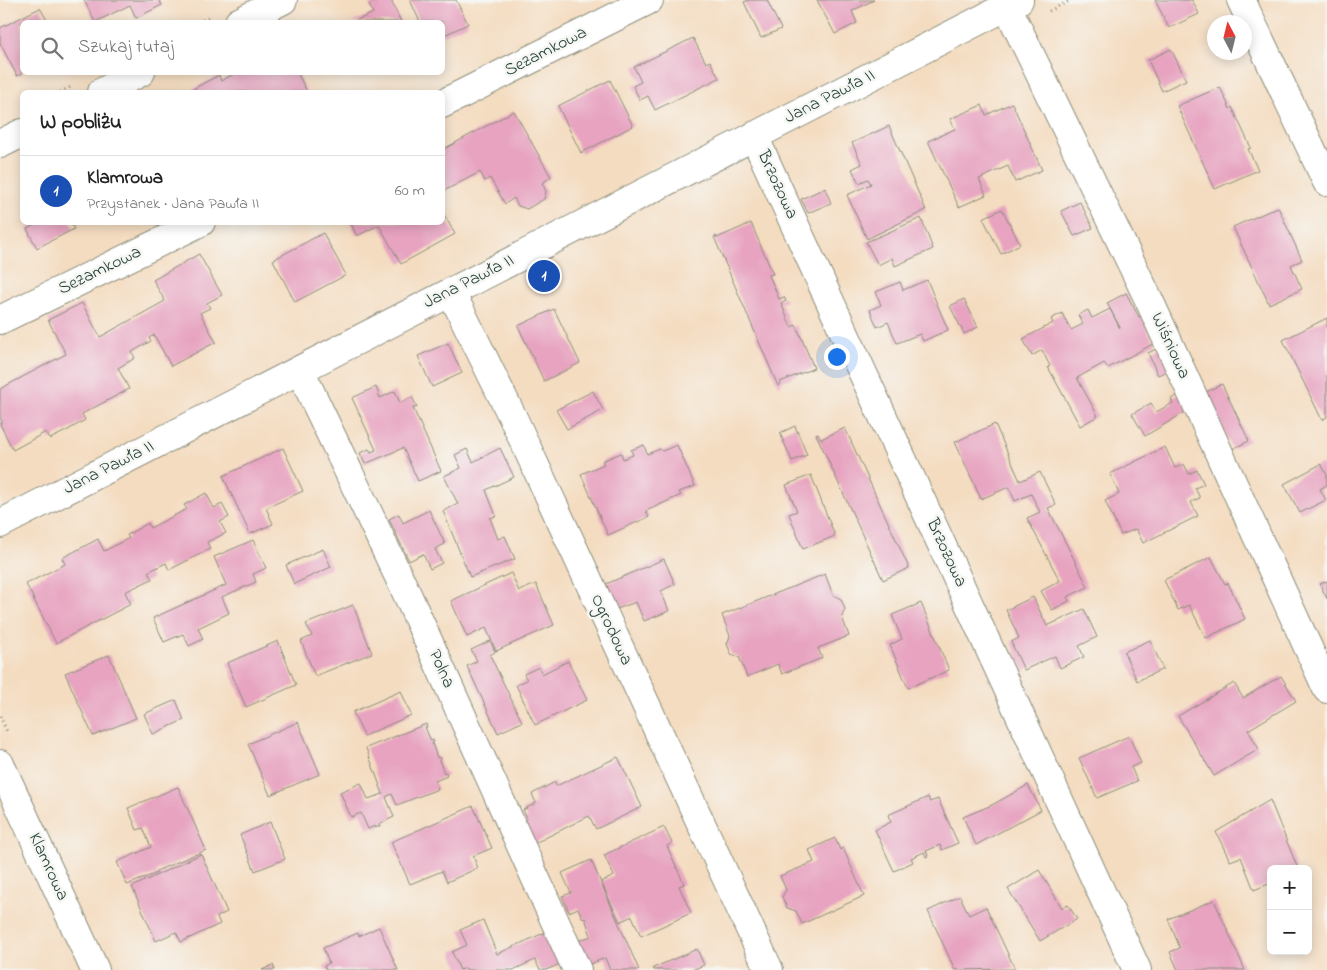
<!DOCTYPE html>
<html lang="pl">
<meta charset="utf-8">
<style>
body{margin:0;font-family:"Indie Flower",sans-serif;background:#f2f2f2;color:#222}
.controls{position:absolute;right:15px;bottom:15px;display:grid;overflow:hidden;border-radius:8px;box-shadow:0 2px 12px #0003}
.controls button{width:45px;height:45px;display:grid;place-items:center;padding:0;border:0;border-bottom:1px solid #e0e0e0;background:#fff;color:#222;font:25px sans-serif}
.compass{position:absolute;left:1207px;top:15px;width:45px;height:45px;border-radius:50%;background:#fff;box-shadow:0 2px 12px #0003;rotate:353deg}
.you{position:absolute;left:836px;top:356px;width:18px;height:18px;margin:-12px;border:4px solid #fff;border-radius:50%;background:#1a73e8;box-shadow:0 0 0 8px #1a73e833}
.badge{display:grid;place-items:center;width:32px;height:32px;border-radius:50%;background:#d1495b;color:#fff;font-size:16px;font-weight:700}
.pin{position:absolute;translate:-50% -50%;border:2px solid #fff;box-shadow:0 1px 5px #0006}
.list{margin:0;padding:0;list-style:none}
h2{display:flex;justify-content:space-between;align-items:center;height:65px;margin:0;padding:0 20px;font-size:21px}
h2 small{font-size:16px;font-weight:400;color:#767676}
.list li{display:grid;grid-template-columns:32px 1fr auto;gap:15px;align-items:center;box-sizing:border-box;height:70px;padding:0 20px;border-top:1px solid #e0e0e0}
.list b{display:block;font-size:19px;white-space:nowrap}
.list p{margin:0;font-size:16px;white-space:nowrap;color:#767676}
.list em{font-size:16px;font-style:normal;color:#767676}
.icon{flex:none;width:28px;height:28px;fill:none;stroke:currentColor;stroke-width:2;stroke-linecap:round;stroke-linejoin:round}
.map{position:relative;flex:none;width:1327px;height:970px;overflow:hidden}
.search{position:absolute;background:#fff;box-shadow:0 2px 12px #0003;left:20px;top:20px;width:425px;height:55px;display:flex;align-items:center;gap:12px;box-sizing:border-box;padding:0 18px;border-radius:8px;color:#767676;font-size:19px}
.panel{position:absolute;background:#fff;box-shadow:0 2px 12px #0003;left:20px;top:90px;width:425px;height:135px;border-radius:8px}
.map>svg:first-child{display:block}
.building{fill:#e7a3c0}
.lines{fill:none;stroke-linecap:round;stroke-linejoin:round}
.minor-casing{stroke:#8a8c7a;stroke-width:30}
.tertiary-casing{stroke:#8a8c7a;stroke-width:30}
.path{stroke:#8a8c7a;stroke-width:3;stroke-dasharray:1 4;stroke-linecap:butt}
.minor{stroke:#fff;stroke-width:28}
.tertiary{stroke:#fff;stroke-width:28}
.labels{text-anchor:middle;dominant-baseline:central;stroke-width:5;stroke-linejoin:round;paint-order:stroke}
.street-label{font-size:18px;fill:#1f3d34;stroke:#f6f6f2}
</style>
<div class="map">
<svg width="1327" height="970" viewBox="0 0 1327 970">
<rect width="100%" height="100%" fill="#f6f6f2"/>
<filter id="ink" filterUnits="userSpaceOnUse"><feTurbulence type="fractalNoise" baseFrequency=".02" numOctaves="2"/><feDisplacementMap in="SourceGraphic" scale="10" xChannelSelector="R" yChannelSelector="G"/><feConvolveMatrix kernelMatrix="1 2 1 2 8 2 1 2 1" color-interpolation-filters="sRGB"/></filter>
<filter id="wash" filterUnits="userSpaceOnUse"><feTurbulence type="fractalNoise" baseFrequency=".0096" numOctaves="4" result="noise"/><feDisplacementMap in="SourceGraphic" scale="20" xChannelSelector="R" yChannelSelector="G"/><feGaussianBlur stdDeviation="1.12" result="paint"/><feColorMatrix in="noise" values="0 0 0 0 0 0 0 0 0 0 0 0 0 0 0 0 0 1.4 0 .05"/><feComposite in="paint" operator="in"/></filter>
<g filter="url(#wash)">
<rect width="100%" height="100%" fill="#f4dcc0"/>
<g id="blocks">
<path class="building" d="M84,0H159L162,5L136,18L130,5L95,22Z
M378,0H391L401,22H353L373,13L369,5Z
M410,0H456L468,24L442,36V22H420Z
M749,0H767L781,29L761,38L744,2Z
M817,0H874L852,11L857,23L835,34Z
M1155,0H1192L1199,14L1169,28Z
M40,8L48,22H22V74L17,76L0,43V28Z
M693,38L706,63L710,61L719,78L655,110L648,96L640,100L633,86L641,82L634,67Z
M1171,49L1186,80L1162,91L1148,60Z
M237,72H297L307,92H189V91L219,75L221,81Z
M610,80L633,126L581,153L558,106Z
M1220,87L1230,109L1232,107L1251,148L1248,149L1258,170L1215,189L1177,106Z
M1012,103L1042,170L1015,182L1008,166L979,179L986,195L959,207L928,141L955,129L950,119L982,105L986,115Z
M514,111L551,177L542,183L546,191L544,199L527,209L518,206L514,198L505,204L490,178L485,181L480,172L442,192V150Z
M889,126L926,210L867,239L847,195L871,184L868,179L859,183L852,169L862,164L852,143Z
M825,188L831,203L808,213L801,199Z
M1080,202L1093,228L1074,236L1061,211Z
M1278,207L1302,260L1291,265L1302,289L1269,304L1233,227Z
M1002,209L1020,244L1001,254L983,218Z
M442,211L455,234L401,264L379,225L357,236L350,222H442Z
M921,218L933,249L895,266L892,258L878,265L866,242Z
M40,222H71L74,229L37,248L27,229Z
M751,223L773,274L769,275L779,299L784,297L786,301L781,303L791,327L796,325L814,368L780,382L781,384L778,386L714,237L716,236L717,238Z
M323,233L346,275L295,302L273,260Z
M199,254L222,295L207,303L210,308L200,313L216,342L171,366L154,335L149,338L151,341L132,352L135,358L118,368L129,389L82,414L85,420L68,430L50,439L46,432L13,450L0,424L2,422L0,417V389L66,354L48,320L82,303L100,337L165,301L153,280Z
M927,280L948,330L923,341L920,334L897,343L888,322L877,327L870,310L881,305L876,292L900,282L903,290Z
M1126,293L1139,317L1145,314L1151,325L1146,328L1155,343L1108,368L1104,363L1077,378L1098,416L1080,426L1048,367L1050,366L1042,350L1032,356L1023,339L1053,323L1051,319L1062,313L1071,330L1083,324L1078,315L1088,310L1092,318L1110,309L1120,328L1107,303Z
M964,299L978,327L964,334L950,306Z
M554,309L580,363L544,381L518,326Z
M1327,318V417L1322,420L1283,340Z
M448,343L462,373L432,387L418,356Z
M1160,347L1169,370L1158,375L1148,353Z
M1222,384L1249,441L1232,449L1206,392Z
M376,387L380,398L395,391L400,403L412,397L417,407L413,408L441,471L418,481L403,448L365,464L360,453L369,449L371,452L376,450L352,398Z
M593,391L603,410L567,429L556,410Z
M1183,392L1192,408L1145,436L1132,414L1151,403L1156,412L1173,403L1171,399Z
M995,424L1020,481L1040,472L1056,505L1048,508L1088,587L1067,597L1069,601L1052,610L1041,591L1060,581L1027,518L1040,512L1031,494L1015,501L1009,487L981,499L955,442Z
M795,426L807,455L792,461L780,433Z
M845,428L909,568L883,580L816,434L818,433L821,439Z
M644,445L647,454L660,449L662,451L677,445L695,486L679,492L681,495L646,511L649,517L608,535L581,474L604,464L602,461L621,453L623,459L633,455L631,450Z
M1165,447L1175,468L1184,464L1189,474L1197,470L1204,484L1195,488L1200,498L1191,502L1198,516L1143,543L1136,529L1121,535L1105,501L1119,494L1110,474Z
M283,448L303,491L266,508L273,524L250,534L223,476Z
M500,448L514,477L486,490L496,516L490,518L498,539L505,536L515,559L470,577L443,511L458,504L444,476L461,468L455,455L467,449L473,462Z
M1321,464L1327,475V485L1320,489L1326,500L1300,513L1284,484Z
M811,475L835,536L803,549L789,514L797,511L786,485Z
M206,493L214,508L222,504L229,517L220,522L226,533L207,542L210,549L169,570L166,563L148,572L152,579L125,592L131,604L56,643L26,584L65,564L62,558L98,539L104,551L129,538L127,535L148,523L150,528L187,509L184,505Z
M429,510L445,544L435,549L442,563L430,569L423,554L409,561L389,519L399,514L403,523Z
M253,540L266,568L253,574L256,582L222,597L229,613L198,628L203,639L189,646L183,634L164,642L153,618L226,585L214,557Z
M323,549L331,567L294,584L286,565Z
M1211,557L1225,584L1228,583L1245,619L1206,638L1189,605L1178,610L1164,580Z
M664,559L675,584L661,591L669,611L644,621L636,602L617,609L606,584Z
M511,573L519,591L536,584L554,625L496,651L486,628L467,637L451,601Z
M825,574L833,595L841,599L845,609L842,617L849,636L818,648L822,658L782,674L778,664L747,677L739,657L731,654L727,644L730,636L722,615Z
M1327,581V599L1320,584Z
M1033,597L1047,626L1084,609L1097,637L1079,646L1084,657L1060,668L1055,656L1024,670L1011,642L1019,638L1006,610Z
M921,603L949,670L908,688L890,645L902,639L892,615Z
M353,605L372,653L315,676L301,641L312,636L306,624Z
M1150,640L1163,669L1137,681L1124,652Z
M278,641L296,685L246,707L227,663Z
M490,641L495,652L490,655L522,722L498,733L467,666L477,661L471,650Z
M109,655L136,718L93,736L65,673Z
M568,661L587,700L535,725L516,685L527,680L524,674L539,667L542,674Z
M1281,676L1296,701L1248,730L1259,749L1214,776L1178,716L1234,683L1243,698Z
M401,691L411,715L364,736L353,712Z
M176,700L184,720L153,734L144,714Z
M298,722L320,774L270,795L248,744Z
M426,724L427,727H425L431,741L433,740L434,742L432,743L437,758L439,757L440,760H439L444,773L446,772L447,776L435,781L438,789L397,805L392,794L386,797L394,817L379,824L380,826L375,828V826L368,829L361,813L351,817L340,792L361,783L368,799L383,794L366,748Z
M1129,736L1141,763L1131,767L1137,781L1097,798L1079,758Z
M618,757L642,807L596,829L589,816L533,844L522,821L527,819L523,810L536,803L532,794L555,782L556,786Z
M1028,785L1041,810L976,845L963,817L992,805Z
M178,787L206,850L156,871L157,873L127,885L117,862L151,847L143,828L137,830L128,808Z
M928,797L930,802L938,799L958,843L942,850L940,845L926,851L928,856L926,857L924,852L911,858L913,862L894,871L875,830L891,822L888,815Z
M1270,800L1298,869H1271V883L1254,890L1241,857L1230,861L1216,832Z
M473,806L492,848L473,856L478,868L447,882L442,871L410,884L391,842Z
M270,822L285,859L255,871L240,835Z
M664,827L672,843L667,846L684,884L679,886L691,913L641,936L632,916L620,922L601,882L614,876L604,855Z
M835,838L840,850L843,848L864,896L802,924L796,911L787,908L782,897L786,890L780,876L814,862L809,850Z
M201,854L227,912L217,917L220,924L181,942L176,932L156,941L132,887Z
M591,860L619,924L639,970H610L605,958L585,966L575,942L591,936L585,918L583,919L578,908L569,912L562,896L571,893L562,873Z
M1039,870L1062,908L1068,905L1077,919L1040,941L1008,889Z
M960,896L969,915L986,907L1015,969L955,970L928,911Z
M1214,900L1245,970H1178L1170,952L1180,948L1168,919Z
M483,920L497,954L546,932L560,964L546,970H540L535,960L513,970H467L466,968L460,970L452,952L467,945L460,930Z
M379,927L398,970H326L324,966L329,963L323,948L358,933L359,936Z
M697,949L704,965L692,970H654L653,968Z
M273,965L275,970H262Z"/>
</g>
</g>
<g filter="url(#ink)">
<use href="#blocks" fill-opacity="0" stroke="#8a8c7a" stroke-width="1"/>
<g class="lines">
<defs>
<path id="minor" d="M1241,0L1327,182
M1007,6L1149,300L1327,689
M239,22L283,0
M102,92L141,72
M442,104L649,0
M754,136L1137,970
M0,144L22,133
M450,292L460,310L514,420L769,970
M0,320L201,222
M300,370L407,594L577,970"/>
<path id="tertiary" d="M0,524L1019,0
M0,764L95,970"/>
</defs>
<use href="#minor" class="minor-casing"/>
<use href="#tertiary" class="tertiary-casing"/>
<path class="path" d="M1049,11L1071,0
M198,22L209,17
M60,92L71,87
M0,716L8,734"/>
<use href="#minor" class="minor"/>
<use href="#tertiary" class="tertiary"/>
</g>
</g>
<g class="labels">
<g class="street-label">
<text transform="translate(546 52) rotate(-27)">Sezamkowa</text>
<text transform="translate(830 97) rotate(-27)">Jana Pawła II</text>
<text transform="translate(777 185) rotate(65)">Brzozowa</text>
<text transform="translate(100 271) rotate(-26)">Sezamkowa</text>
<text transform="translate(469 282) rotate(-27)">Jana Pawła II</text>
<text transform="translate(1170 346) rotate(65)">Wiśniowa</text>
<text transform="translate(109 468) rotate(-27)">Jana Pawła II</text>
<text transform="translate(946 553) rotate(65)">Brzozowa</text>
<text transform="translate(611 630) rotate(65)">Ogrodowa</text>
<text transform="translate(441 669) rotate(66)">Polna</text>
<text transform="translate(48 867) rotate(65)">Klamrowa</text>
</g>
</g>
</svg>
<div class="controls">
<button>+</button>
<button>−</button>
</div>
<svg class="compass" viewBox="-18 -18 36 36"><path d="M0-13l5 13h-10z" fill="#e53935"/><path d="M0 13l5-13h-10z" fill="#767676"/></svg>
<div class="you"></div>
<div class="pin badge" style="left:544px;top:276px;background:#1a4fb4">1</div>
<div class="search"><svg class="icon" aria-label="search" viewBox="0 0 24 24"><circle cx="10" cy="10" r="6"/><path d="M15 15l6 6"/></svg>Szukaj tutaj</div>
<section class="panel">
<h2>W pobliżu<small></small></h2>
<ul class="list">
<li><span class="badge" style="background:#1a4fb4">1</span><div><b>Klamrowa</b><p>Przystanek · Jana Pawła II</p></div><em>60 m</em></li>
</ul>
</section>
</div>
